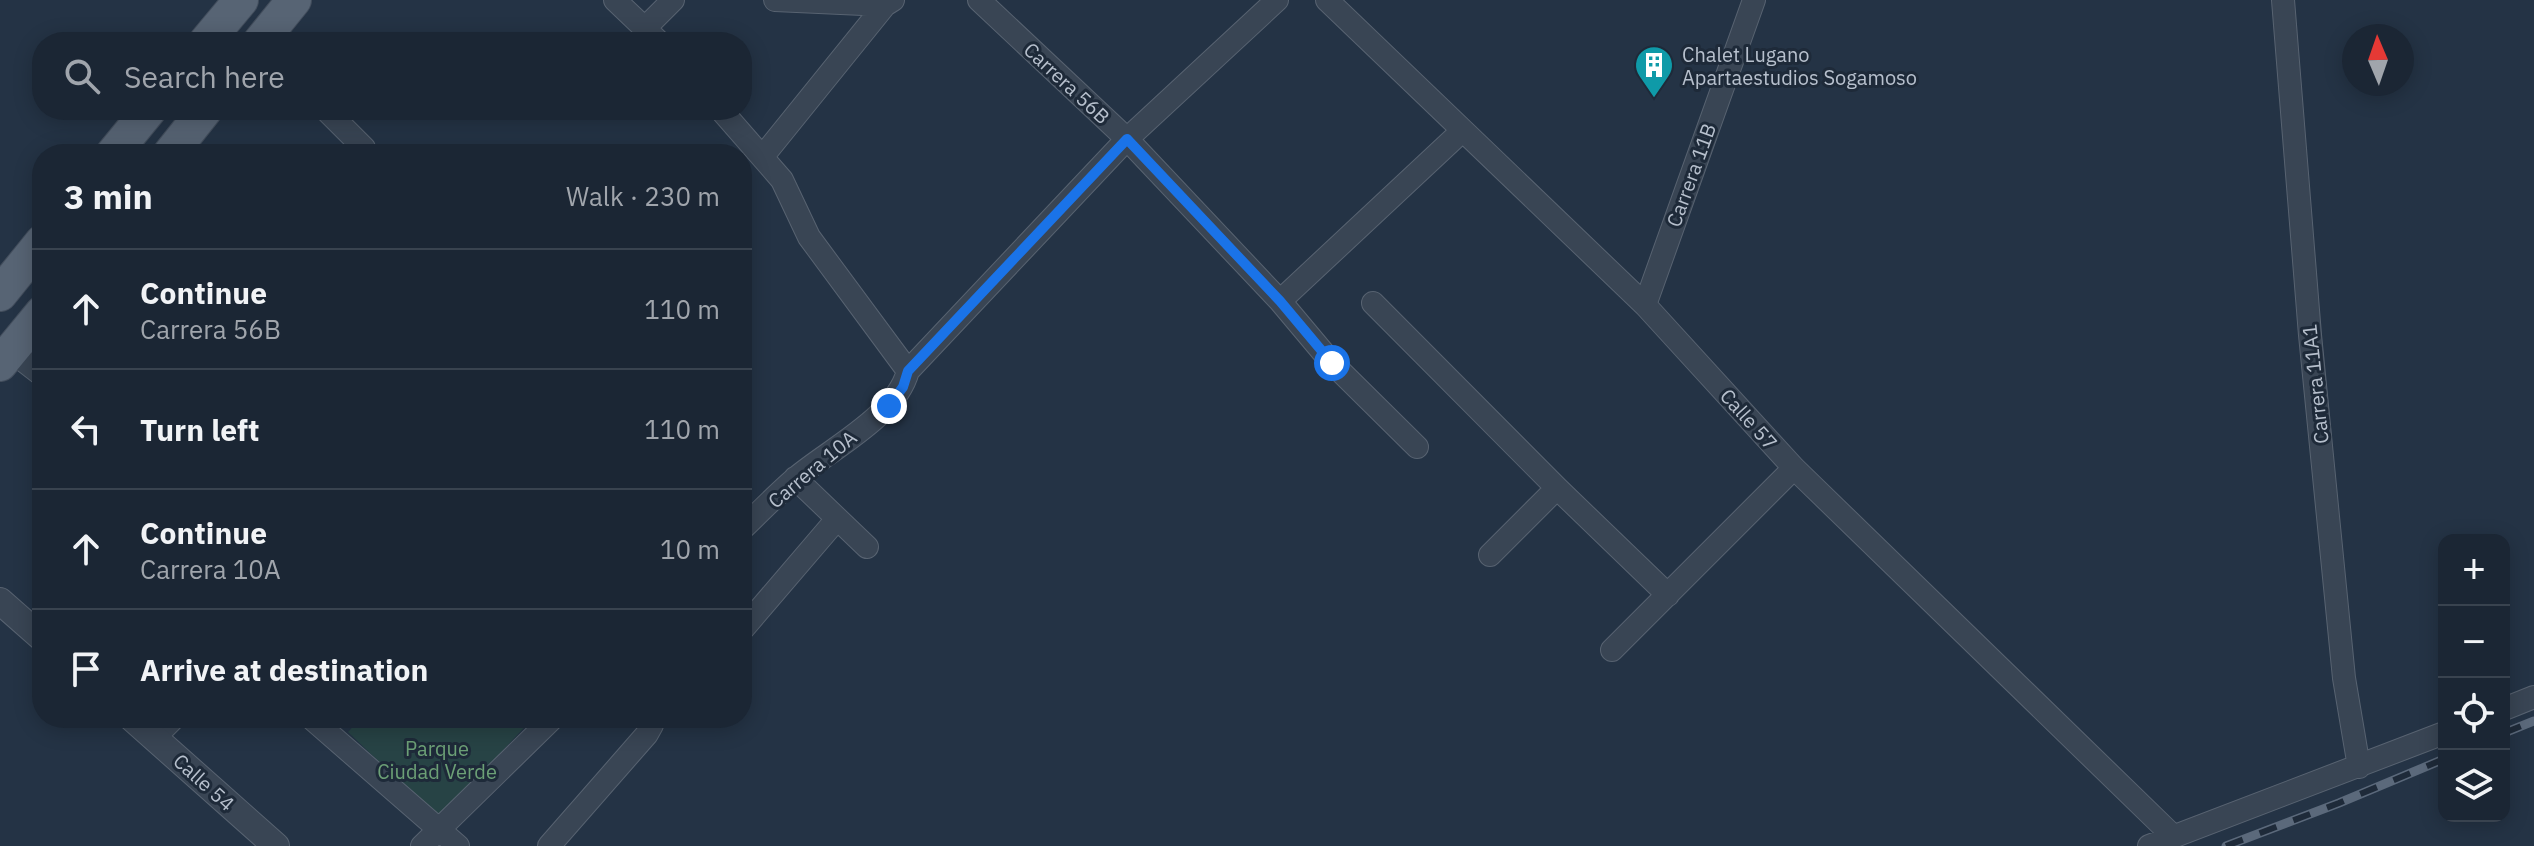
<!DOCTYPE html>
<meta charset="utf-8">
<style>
body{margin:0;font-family:"IBM Plex Sans",sans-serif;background:#242e3c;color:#f1f3f6}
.controls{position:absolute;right:24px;bottom:24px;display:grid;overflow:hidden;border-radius:16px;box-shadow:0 4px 20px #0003}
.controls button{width:72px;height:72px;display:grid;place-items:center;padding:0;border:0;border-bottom:2px solid #39434f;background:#1b2634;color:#f1f3f6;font:40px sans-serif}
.compass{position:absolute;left:2342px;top:24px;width:72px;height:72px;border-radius:50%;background:#1b2634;box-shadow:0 4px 20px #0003;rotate:358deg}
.stop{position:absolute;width:24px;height:24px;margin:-18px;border:6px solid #1a73e8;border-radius:50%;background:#fff}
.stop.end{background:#1a73e8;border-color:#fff;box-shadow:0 2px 8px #0008}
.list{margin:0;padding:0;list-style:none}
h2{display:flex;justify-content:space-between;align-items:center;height:104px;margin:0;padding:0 32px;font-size:34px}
h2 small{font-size:26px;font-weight:400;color:#a0a5ac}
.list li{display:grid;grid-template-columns:52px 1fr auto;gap:24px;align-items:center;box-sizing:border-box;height:120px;padding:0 32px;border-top:2px solid #39434f}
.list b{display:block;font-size:30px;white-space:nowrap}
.list p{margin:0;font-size:26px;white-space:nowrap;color:#a0a5ac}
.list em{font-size:26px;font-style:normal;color:#a0a5ac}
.icon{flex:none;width:44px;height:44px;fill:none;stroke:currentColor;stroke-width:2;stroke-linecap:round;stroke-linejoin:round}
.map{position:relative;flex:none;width:2534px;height:846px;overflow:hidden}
.search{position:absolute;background:#1b2634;box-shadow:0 4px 20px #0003;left:32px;top:32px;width:720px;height:88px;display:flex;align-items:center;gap:20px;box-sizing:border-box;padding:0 28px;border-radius:32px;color:#a0a5ac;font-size:30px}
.panel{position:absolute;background:#1b2634;box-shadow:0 4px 20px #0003;left:32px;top:144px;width:720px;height:584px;border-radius:32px}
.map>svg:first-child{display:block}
.green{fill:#274345}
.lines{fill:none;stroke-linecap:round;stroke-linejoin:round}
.minor-casing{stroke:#586371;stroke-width:24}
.tertiary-casing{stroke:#586371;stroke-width:28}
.primary-casing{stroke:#434e5d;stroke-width:36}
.minor{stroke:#394554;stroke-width:22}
.tertiary{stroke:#394554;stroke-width:26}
.primary{stroke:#576474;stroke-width:34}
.rail-casing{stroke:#5b697b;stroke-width:9}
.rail{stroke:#1e2a39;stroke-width:6;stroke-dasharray:18;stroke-linecap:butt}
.route{stroke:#1a73e8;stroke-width:10}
.labels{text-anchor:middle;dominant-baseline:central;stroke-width:6;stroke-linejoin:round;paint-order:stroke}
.poi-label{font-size:20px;fill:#b7c0cd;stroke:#1e2a39;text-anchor:start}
.street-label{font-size:20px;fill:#b7c0cd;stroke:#1e2a39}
.park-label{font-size:20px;fill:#6ca076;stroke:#1e2a39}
</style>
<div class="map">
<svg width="2534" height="846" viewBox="0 0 2534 846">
<rect width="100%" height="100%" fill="#243345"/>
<path class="green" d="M361,718H533L439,819L348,732Z"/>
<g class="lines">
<defs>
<path id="minor" d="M615,0L659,42
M775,0L885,5
M979,0L1127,139L1280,301L1332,363L1417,447
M1327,0L1645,305L1794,468L2173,836
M2283,0L2310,335L2344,678L2359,767
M645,28L673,0
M326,110L364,148
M721,110L782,180L809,237L908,371
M763,156L885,5L893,0
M1280,301L1462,131
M1373,303L1557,488L1668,595
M1645,305L1754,0
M11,351L42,375
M795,478L867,547
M742,529C760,512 778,493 797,477C832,448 896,416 908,371L1127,139L1277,0
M1490,555L1557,488
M742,630L837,519
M1612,650L1794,468
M2504,709L2534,697
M311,718L458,846
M154,738L174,718
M422,846L553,718
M549,846L647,734L652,725L651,718
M2149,846L2444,733"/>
<path id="tertiary" d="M0,601L42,638
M132,718L276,846"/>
<path id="primary" d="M206,42L241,0
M260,42L294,0
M113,154L149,110
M170,154L205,110
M0,294L42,242
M0,364L42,313"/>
</defs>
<use href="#minor" class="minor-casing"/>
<use href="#tertiary" class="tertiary-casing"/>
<use href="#primary" class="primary-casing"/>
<use href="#minor" class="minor"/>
<use href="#tertiary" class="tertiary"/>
<use href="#primary" class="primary"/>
<defs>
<path id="rail" d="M2504,733L2534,721
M2226,846L2339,803L2444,759"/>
</defs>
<use href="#rail" class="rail-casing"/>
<use href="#rail" class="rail"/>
</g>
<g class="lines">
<path class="route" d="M889,406L903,387L908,371L1127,139L1280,301L1332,363"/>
</g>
<defs>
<symbol id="building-pin" viewBox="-11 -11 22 30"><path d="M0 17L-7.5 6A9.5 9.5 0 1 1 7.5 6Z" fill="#0f9aa8" stroke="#1e2a39"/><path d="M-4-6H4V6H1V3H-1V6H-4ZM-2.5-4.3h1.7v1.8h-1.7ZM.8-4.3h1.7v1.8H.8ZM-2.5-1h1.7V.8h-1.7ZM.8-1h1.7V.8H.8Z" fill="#fff"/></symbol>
</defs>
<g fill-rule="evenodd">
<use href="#building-pin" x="1632" y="43" width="44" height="60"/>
</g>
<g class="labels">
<g class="poi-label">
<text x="1682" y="54">Chalet Lugano<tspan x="1682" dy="23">Apartaestudios Sogamoso</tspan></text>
</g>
<g class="street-label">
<text transform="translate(1067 83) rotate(43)">Carrera 56B</text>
<text transform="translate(1691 175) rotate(-70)">Carrera 11B</text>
<text transform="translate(2315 384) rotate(-96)">Carrera 11A1</text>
<text transform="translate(1749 419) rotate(48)">Calle 57</text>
<text transform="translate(812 469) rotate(-40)">Carrera 10A</text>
<text transform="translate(204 782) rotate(42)">Calle 54</text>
</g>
<g class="park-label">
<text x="437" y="748">Parque<tspan x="437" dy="23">Ciudad Verde</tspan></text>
</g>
</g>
</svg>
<div class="controls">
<button>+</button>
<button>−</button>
<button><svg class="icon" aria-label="locate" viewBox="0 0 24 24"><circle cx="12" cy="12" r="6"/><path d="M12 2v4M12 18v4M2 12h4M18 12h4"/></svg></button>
<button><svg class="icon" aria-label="layers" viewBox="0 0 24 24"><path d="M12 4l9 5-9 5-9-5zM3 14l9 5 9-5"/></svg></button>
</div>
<svg class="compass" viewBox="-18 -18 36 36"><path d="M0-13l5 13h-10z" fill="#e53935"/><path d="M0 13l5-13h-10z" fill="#a0a5ac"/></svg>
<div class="stop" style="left:1332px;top:363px"></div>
<div class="stop end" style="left:889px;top:406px"></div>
<div class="search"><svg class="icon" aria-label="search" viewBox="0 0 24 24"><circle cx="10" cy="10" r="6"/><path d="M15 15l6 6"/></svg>Search here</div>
<section class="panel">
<h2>3 min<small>Walk · 230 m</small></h2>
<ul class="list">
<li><svg class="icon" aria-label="ahead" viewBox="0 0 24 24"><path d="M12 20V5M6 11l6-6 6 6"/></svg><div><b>Continue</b><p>Carrera 56B</p></div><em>110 m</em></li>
<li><svg class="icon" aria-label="left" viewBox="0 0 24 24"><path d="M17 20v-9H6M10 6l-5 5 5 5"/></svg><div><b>Turn left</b></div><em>110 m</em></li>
<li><svg class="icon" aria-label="ahead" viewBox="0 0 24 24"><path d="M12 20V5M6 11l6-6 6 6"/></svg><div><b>Continue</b><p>Carrera 10A</p></div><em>10 m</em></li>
<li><svg class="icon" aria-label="arrive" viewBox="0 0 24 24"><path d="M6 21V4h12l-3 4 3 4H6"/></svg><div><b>Arrive at destination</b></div></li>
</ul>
</section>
</div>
